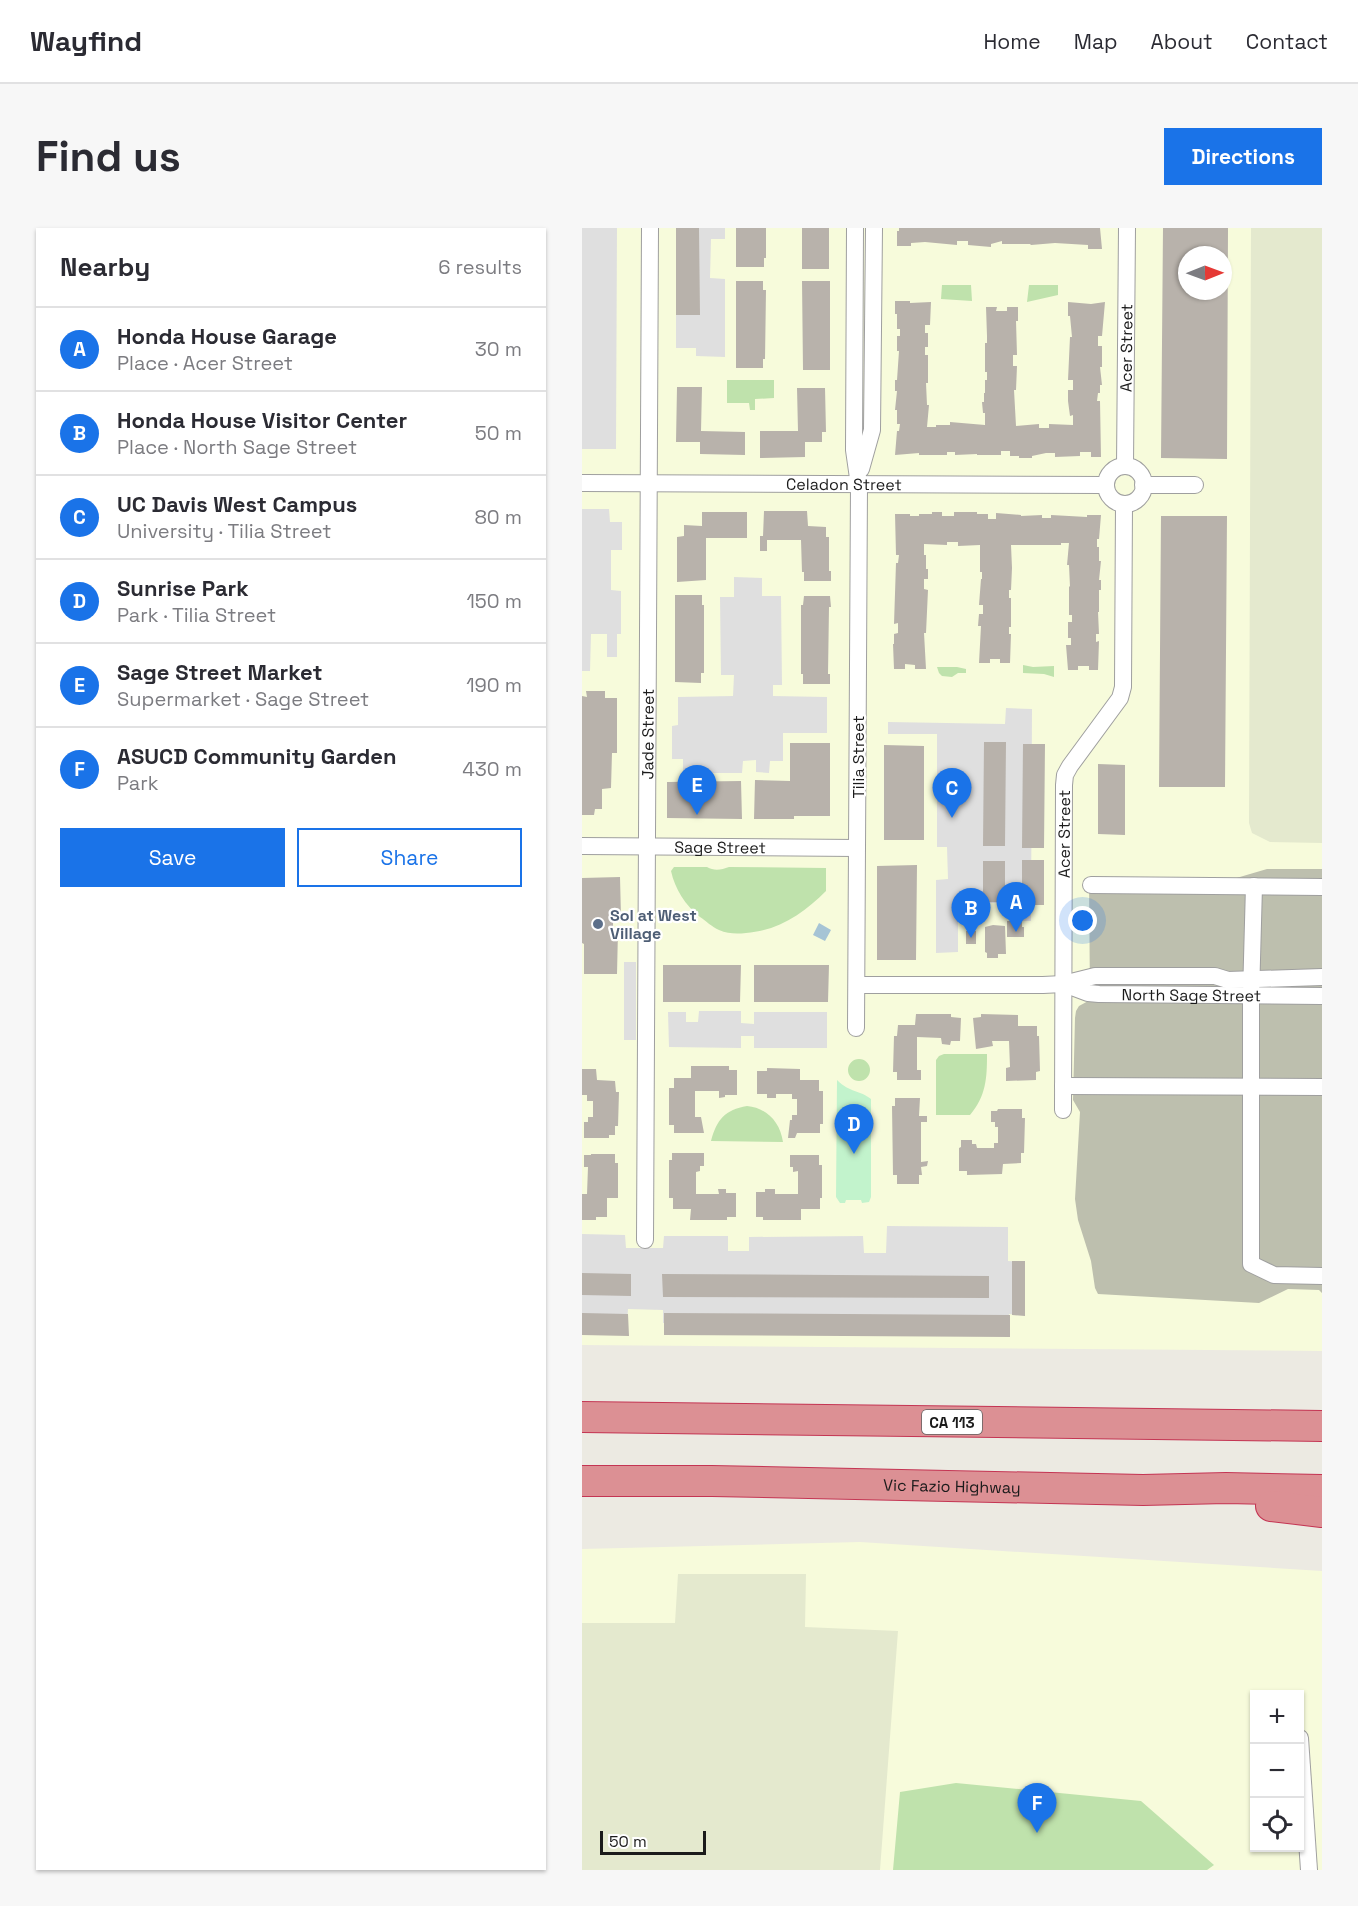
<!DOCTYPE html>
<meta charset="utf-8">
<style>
body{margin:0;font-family:"Space Grotesk",sans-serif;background:#f7f7f7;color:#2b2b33}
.controls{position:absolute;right:18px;bottom:18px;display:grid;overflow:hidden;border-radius:0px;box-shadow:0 2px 4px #0004}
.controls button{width:54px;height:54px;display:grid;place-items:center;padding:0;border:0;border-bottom:2px solid #e1e1e2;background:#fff;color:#2b2b33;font:30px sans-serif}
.compass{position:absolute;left:596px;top:18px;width:54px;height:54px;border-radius:50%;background:#fff;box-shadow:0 2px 4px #0004;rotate:89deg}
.scale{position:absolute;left:18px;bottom:15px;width:106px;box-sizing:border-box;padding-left:6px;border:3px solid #1b1b1b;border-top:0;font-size:16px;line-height:21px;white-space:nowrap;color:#1b1b1b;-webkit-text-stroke:4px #fff;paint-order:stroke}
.you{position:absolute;left:501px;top:693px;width:21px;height:21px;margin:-15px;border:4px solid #fff;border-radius:50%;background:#1a73e8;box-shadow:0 0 0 9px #1a73e833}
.badge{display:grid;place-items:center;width:39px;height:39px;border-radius:50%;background:#1a73e8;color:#fff;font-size:20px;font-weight:700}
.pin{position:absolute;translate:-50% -50px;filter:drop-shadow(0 2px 3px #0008)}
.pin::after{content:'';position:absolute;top:32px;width:21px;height:18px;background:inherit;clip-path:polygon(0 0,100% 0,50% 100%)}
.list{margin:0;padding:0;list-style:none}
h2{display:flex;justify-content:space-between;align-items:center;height:78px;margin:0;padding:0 24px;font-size:26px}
h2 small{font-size:20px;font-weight:400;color:#7c7c81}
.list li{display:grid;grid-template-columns:39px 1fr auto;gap:18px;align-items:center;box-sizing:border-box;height:84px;padding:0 24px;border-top:2px solid #e1e1e2}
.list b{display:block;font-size:22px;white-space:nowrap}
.list p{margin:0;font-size:20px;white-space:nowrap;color:#7c7c81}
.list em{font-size:20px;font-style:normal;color:#7c7c81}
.actions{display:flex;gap:12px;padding:18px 24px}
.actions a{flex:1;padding:14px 0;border:2px solid #1a73e8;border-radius:0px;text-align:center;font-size:21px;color:#1a73e8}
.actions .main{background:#1a73e8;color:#fff}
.icon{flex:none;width:33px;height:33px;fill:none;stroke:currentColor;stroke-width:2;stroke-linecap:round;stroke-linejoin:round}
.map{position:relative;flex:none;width:740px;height:1642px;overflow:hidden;border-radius:0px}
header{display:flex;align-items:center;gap:36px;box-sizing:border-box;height:84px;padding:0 30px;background:#fff;border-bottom:2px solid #e1e1e2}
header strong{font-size:28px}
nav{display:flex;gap:33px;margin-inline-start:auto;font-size:21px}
.intro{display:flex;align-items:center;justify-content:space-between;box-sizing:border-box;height:144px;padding:0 36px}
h1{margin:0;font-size:42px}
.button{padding:15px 27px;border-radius:0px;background:#1a73e8;color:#fff;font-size:21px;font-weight:700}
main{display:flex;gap:36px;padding:0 36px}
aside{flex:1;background:#fff;border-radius:0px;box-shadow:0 2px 4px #0004}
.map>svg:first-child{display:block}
.education{fill:#f7fbdb;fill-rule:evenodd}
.construction{fill:#bdbfae}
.farmland{fill:#e4e9ce}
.grass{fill:#bfe2ac}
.park{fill:#c2f3cc}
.parking{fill:#dfdfdf}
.water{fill:#a6c4d5}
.building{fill:#b8b2ab;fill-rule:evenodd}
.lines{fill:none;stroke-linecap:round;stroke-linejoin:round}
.minor-casing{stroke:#9f9f9f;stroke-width:18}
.motorway-casing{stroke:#c43553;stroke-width:32}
.minor{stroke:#fff;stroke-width:16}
.motorway{stroke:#dc9094;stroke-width:30}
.service-dot{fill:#5c6f8a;stroke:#fff;stroke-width:2}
.labels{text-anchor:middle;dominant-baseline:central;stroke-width:4.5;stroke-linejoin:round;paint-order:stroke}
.shield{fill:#fff;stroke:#5f5f5f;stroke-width:1.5}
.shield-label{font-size:15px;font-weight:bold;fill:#1b1b1b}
.street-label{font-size:16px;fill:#1b1b1b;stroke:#fff}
.service-label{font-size:16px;font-weight:bold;fill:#4e5e75;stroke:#fff;text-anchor:start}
</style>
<header>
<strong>Wayfind</strong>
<nav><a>Home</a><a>Map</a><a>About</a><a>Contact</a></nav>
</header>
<div class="intro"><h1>Find us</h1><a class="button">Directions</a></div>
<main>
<aside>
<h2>Nearby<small>6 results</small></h2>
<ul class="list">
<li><span class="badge">A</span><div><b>Honda House Garage</b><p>Place · Acer Street</p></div><em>30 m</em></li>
<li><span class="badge">B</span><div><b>Honda House Visitor Center</b><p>Place · North Sage Street</p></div><em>50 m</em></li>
<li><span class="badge">C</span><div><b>UC Davis West Campus</b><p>University · Tilia Street</p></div><em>80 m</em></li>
<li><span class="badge">D</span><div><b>Sunrise Park</b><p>Park · Tilia Street</p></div><em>150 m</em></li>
<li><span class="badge">E</span><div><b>Sage Street Market</b><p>Supermarket · Sage Street</p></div><em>190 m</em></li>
<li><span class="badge">F</span><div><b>ASUCD Community Garden</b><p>Park</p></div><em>430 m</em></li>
</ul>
<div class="actions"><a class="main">Save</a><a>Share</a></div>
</aside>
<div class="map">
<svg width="740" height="1642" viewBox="0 0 740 1642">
<rect width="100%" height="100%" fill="#eceae2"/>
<path class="education" d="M0,0H740V1123L0,1117ZM605,27H641V63H605Z
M278,1314L740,1343V1642H0V1321ZM672,1466H718V1620H672Z"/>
<path class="construction" d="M685,641H740V1065L737,1062L706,1061L677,1075L516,1066L513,1060L509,1033L496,992L493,971L498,884L491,872L493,790L494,783L497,778L508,772L507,651H651Z"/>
<path class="farmland" d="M669,0H740V615L688,614L670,605L667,595Z
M96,1346H224L223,1399L316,1403L298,1642H0V1395H93Z"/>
<path class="grass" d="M360,57H389L390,73L359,71Z
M447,57H476V67L445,74Z
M145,152H192V170L173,171V182H168L167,175H145Z
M441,437L451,439L472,438V449L462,446L441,445Z
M355,439H375L384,441V445H376L370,449L360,448L357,445Z
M92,639H125C132,643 139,642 147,639L244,640V663C222,685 196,703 164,705C155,706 146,706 137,702C130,699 124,693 118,689C103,677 93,661 89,643Z
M362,826H405C405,851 404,868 388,887H354V832L357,828Z
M266 842a11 11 0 1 1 22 0a11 11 0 1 1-22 0Z
M165,878C185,880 198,894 201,914L129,913C135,891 143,882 165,878Z
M374,1555L559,1573L632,1637L625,1642H311L318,1564Z"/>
<path class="park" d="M255,852C268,865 278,862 289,871V969L287,974L280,975L279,972H264L263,975H258L254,969Z"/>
<path class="parking" d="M0,0H35L34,221H0Z
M94,0H143V11H129L128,50L143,51V129L114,128V120H94Z
M0,281H27L28,294H40V322H29V362L39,363V406H35V429H25V406H9L8,443H0Z
M152,349L180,350V368H199L200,457H191V468L245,469V505H201V533H188L187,545L174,544V532L161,533L160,545H101V531H90V498L96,497V469L151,468L152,447H139L138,369H152Z
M424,480L450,481L449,693H431L430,675H376V724L354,725V652L366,651L365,619H355V506H306V494L423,496Z
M42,734H54V812H42Z
M117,783H159V795L172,796V784H245V820H172V808H159V820L87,819L86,784H104V794H116Z
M305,998L426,999V1033L439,1034L438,1087L427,1086L426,1094L81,1095V1082L46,1081L45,1095H0V1006L43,1007L44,1020H81L82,1008H146V1023H167V1009L281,1008L282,1025H304Z"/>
<path class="water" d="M237,695L249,702L243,713L231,707Z"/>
<path class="building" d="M94,0H117L118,87H94Z
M154,0H184V30H182V39H154Z
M220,0H247V41H220Z
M317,0H518L520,21H506V17L473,15L449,17L448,16H420V13L409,16V19L386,17V13H375V17L343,14L329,15V18H315V3H317Z
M581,0H646L645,231L579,230ZM605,27H641V63H605Z
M154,53H181V62H184L183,131H181V140H154Z
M220,53H248V142H221Z
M313,73H328V75L349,74L348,97H343V105H346V119H343V127H346V155H344L345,177H347L345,199H354V197H368V194L403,197V185H401L400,174H402V165H403V152H405V144H403V115H405V108L404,79H415L414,83H425V79H436V93H434L435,127H431V138H435L434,162H432L434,198L457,196V200H467V196L491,197V187L488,188L486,173V162H491V152H486L488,109H490L488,88H486V74L509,76L523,74L520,108H516V118H520V139H518L520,157H518V165H516L515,173H518L519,229H509V224H498V228L473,229V225H464L450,228V230H437V228H428V223H419V227H395V226L373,227V224H365V227H337V225L313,227L315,203H317L318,196H315V182H313L315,163H313V152H315L317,123H315V108H318V101H315V86H313Z
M95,159H120L119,203L163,204V227L118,226V214H94Z
M215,160H243L244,204H240V214H223V229L178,230V203H216Z
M182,283H225L226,298L244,299V309H247V343H249V353H222V344H220L219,312H185V323H178V308H181Z
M120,284H165V310H124V352L95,354V309L102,308V297L120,298Z
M350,284H360V288H372V284H395V286H406V291H414V285L439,287V288L460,287V290H469V287L505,289V287H519L517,311H515V319H517V333H519L517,352H519V362H517V384H516L517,406H514V414L517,413L516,442H507V438H496V442H486L484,417H489V410H486V394H490V387H487V358L488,359L487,337H485L487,315H479V317H429L430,340L429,362H427V370H429V399H427V406H429L428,435H418V431H408V435H397L399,398H396L397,386H401V377H397L399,351H400V344H398V317L376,318V314H365V317L342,316V327H344V341H346V351H342V361L346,362L344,405H342L344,441H333V437L323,436V441H312L311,416H312V406L316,405V395L312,396L314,335H316L317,327H314L313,286H328V288H337V286H350Z
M579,288H645L643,559H577Z
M93,367H120V377H122V445H119V455L93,454Z
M222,368H248L249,379H247L246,446H248V456H221V446H219V377H221Z
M4,463H23V470H35V525H30L29,560L20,561V581H13L12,587H0V468L5,469Z
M402,514H424L423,618H401Z
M208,515H248V588H212V591H172L173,552L208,553Z
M441,516H463L462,620H440Z
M302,517L342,518V612H302Z
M516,536L543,537V607L516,606Z
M159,553L160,591L85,590V554Z
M440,632H462V677H440Z
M401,633H423V674H401Z
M335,637L334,732H295V638Z
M38,649L39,689H31V702H36L35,746H2V716L0,715V650Z
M425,693H440V699H442V709H425Z
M411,697L423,698L424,726H416V730H405V725L403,724V699Z
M384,703H394V716H384Z
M81,737H159L158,774H81Z
M172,737H247L246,774H172Z
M334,786H369V789L379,790L378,813H369L368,817L360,816L359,810L335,809V842H339V852H315V844H311L312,808H315L316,797H333Z
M399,786L436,787V798H455V808H457L458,843L454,844V852L424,853V840L428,839L427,813H410L411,818L394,821L391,790L399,789Z
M109,838H147V842H155V867H143V869L137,870V863H113V889H119L122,905H92V897H87V860H92V850H109Z
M185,840L218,841V852H237V863H241V896H238V905H215L213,910H206L208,892H210V887H215V871H210V866H194V870H185V866H175V843H185Z
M0,841H14L15,852L33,853L34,864H37L36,898H33V907H27V910H2V894H6V889H11V873H5V867H0Z
M313,870H338L337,888H345V894H339V934L346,933L345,938L339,939L340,947H337V956H315V947H311L310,878H313Z
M416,881H440V890H443L442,925H439V935L421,936L420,946L385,947V943H377V920L379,919V912H390V916H394L395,920H412V915H416V899H413V894H409V883H415Z
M90,925H122V938H118V943L114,944V966H137L136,961H144V965H154V989H145V992H108L109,981H91V970H87V932H90Z
M9,926H33V935H36V970H25V989H14V992H0V966H5L6,939H2V927H9Z
M208,927H237V937H240V970H238V981H219V992H181V989H174V964H183V961H193V966H216V943L211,944V939H208Z
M430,1033H443V1088L430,1087Z
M0,1045L49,1046V1068L0,1067Z
M80,1046L407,1048V1070L81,1069Z
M0,1085L46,1086L47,1108L0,1107Z
M82,1085L428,1087V1109L82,1107Z"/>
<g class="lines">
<defs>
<g id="minor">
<path d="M273,0L272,222L277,257L274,800"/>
<path id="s1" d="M543,238L545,0"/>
<circle cx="543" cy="257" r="19"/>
<path d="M279,241L290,202L292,0"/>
<path id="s2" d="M0,255L524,257"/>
<path d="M561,257H613"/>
<path id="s3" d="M0,618L275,620"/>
<path d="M509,657L740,659"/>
<path d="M672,658L669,768V1036L692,1047L740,1048"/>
<path id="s4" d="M482,756L506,765L517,766L740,768"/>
<path d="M275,757H461L481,756L513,748H633L646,752L740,749"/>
<path d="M481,858L740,859"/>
<path id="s5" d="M481,882L482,557L483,547L488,538L538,470L541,459L542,276"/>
<path id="s6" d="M63,1012L68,0"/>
<path d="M718,1510L727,1642"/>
</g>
<g id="motorway">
<path d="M0,1189L740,1198"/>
<path id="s7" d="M0,1253H130L561,1262L644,1260L740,1262"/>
<path d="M689,1278L740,1284"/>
</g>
</defs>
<use href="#minor" class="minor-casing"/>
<use href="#motorway" class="motorway-casing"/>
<use href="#minor" class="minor"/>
<use href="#motorway" class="motorway"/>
</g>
<circle class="service-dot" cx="16" cy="696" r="6"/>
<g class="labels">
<rect class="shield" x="340" y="1182" width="60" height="24" rx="4.5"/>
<g class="shield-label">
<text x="370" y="1194">CA 113</text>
</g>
<g class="street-label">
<text stroke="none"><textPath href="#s1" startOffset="118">Acer Street</textPath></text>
<text stroke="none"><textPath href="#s2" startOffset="262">Celadon Street</textPath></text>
<text stroke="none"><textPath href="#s6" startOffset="506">Jade Street</textPath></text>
<text transform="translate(276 529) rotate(-90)">Tilia Street</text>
<text stroke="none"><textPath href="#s5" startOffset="276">Acer Street</textPath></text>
<text stroke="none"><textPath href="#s3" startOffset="138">Sage Street</textPath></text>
<text stroke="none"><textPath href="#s4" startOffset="129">North Sage Street</textPath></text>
<text stroke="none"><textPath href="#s7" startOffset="370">Vic Fazio Highway</textPath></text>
</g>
<g class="service-label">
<text x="28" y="687">Sol at West<tspan x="28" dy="18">Village</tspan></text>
</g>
</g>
</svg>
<div class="controls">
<button>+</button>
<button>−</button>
<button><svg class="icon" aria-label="locate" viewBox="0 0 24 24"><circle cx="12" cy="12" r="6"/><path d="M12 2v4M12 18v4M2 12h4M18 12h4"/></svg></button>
</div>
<svg class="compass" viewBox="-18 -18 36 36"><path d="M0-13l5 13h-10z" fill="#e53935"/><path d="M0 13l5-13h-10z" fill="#7c7c81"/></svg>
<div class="scale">50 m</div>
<div class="you"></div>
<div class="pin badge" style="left:434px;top:704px">A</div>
<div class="pin badge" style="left:389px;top:710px">B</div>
<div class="pin badge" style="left:370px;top:590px">C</div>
<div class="pin badge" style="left:272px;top:926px">D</div>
<div class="pin badge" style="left:115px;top:587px">E</div>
<div class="pin badge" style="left:455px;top:1605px">F</div>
</div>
</main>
